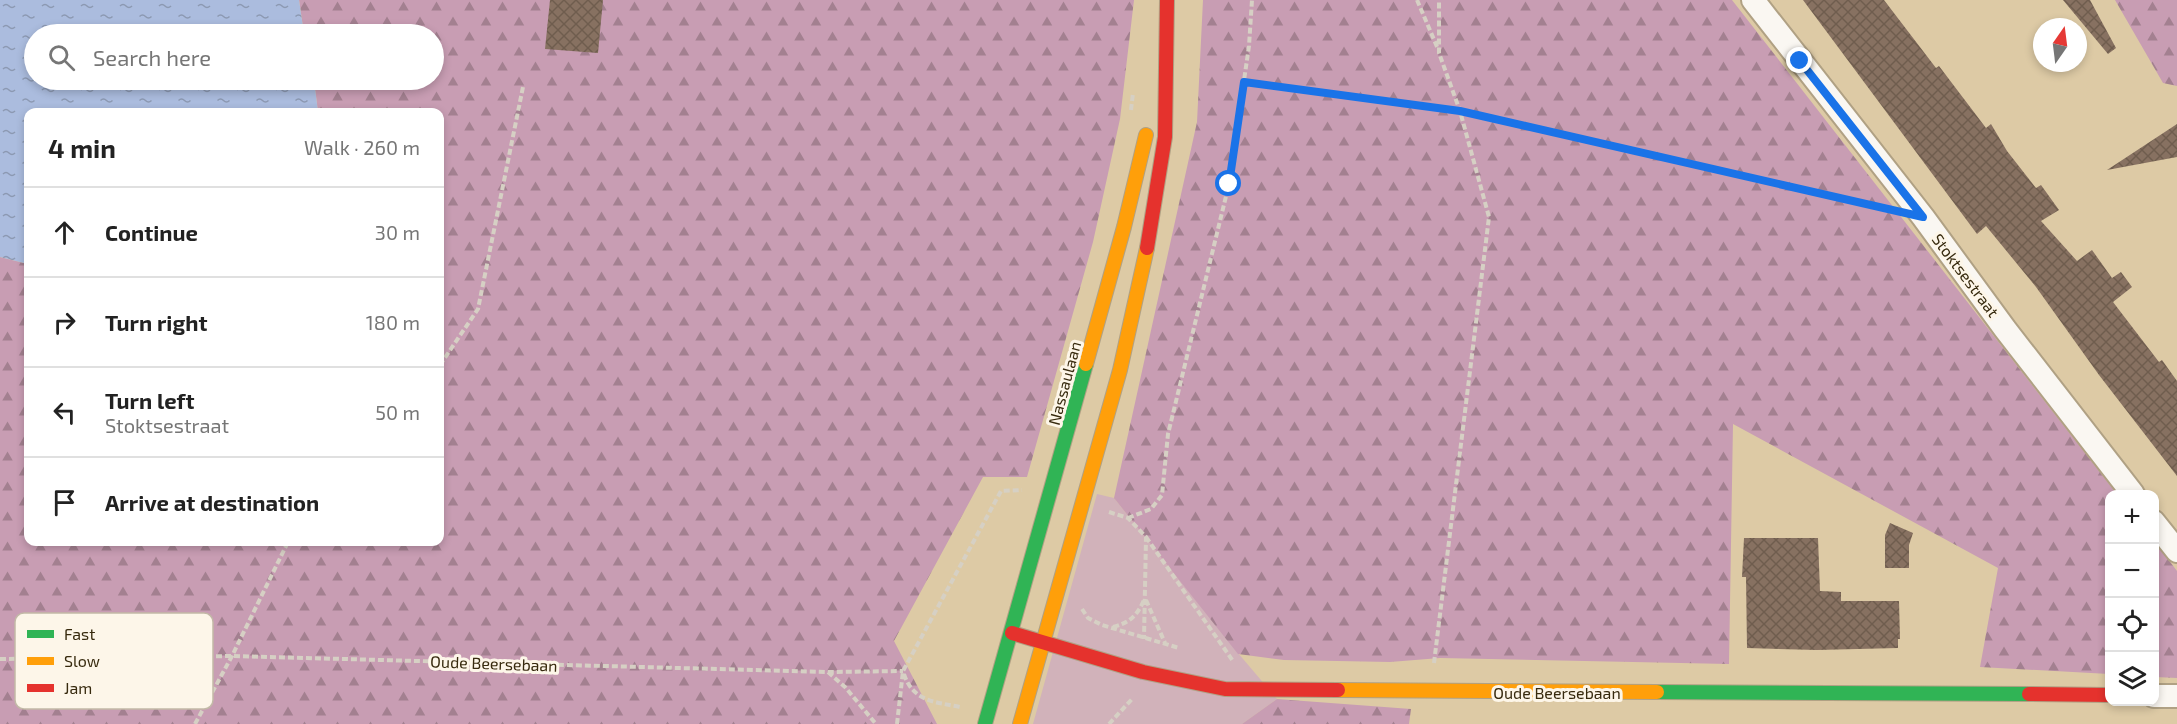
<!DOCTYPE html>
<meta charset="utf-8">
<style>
body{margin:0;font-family:"Exo 2",sans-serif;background:#f2f2f2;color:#222}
.controls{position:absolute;right:18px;bottom:18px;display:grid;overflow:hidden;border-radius:12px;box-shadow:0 3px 9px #0003}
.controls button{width:54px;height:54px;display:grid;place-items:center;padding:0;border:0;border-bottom:2px solid #e0e0e0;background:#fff;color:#222;font:30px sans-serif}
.compass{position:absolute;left:2033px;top:18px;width:54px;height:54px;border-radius:50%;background:#fff;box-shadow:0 3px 9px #0003;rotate:14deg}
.stop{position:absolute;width:18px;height:18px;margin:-14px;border:4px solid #1a73e8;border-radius:50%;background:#fff}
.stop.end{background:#1a73e8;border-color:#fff;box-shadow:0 2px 6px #0008}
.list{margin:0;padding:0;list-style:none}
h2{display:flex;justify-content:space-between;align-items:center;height:78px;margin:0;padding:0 24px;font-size:26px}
h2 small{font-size:20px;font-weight:400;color:#767676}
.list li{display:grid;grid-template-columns:39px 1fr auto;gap:18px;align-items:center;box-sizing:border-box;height:90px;padding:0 24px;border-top:2px solid #e0e0e0}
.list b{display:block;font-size:22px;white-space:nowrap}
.list p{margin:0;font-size:20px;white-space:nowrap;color:#767676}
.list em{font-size:20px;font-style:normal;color:#767676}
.icon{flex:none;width:33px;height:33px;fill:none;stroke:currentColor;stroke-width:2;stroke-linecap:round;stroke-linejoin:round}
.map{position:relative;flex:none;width:2177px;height:724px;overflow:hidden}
.search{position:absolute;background:#fff;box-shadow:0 3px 9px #0003;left:24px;top:24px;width:420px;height:66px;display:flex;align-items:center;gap:15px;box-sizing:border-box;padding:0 21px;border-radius:33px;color:#767676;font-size:22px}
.panel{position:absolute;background:#fff;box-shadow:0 3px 9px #0003;left:24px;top:108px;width:420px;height:438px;border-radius:12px}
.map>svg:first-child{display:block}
.grass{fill:#d1b2ba}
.forest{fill:url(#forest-firs)}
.water{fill:url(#water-ripples)}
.building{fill:url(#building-cross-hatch)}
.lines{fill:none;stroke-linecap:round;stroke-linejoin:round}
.street-casing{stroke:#b0a184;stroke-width:26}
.fast-casing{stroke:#b0a184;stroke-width:16}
.slow-casing{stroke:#b0a184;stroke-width:16}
.jam-casing{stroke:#b0a184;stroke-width:16}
.path{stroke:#d6d0c4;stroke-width:4;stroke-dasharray:6 3;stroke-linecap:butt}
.street{stroke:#faf7f2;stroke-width:22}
.fast{stroke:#30b455;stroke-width:14}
.slow{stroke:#ff9f0a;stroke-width:14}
.jam{stroke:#e5322d;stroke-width:14}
.route{stroke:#1a73e8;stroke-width:8}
.labels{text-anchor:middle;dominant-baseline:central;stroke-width:6;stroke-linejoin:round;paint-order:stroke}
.street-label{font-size:16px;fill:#372a0e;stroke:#fdf6e9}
.key{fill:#fdf6e9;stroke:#c2b9a7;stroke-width:1.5}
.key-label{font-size:16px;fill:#372a0e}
</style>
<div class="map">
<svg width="2177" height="724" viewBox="0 0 2177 724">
<defs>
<pattern id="forest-firs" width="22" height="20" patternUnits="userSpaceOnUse" patternTransform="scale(1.5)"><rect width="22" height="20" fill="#c89db3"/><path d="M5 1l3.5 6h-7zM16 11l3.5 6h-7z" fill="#a38090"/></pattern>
<pattern id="water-ripples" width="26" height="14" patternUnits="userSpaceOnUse" patternTransform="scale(1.5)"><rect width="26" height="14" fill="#abbcde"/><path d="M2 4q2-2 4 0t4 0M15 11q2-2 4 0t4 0" fill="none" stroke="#8c99b2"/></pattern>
<pattern id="building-cross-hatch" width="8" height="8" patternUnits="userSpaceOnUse" patternTransform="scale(1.5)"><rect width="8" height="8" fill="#877161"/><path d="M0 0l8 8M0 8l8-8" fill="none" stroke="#6f5d4e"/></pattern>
</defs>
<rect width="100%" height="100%" fill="#ddcaa5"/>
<path class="grass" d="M1097,494L1114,498L1238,653L1277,699L1242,724H1033Z"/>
<path class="forest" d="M299,0H1134L1120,119L1093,242L1027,477H983L894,641L937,724H0V257L28,264V542H440V112H318L314,80H434V34H304Z
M1203,0H1732L2117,494H2110L2109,674L1980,667L1998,568L1733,424L1729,664L1440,658L1390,662L1284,660L1238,654L1114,498L1197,122Z
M2115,0H2177V86L2163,83Z
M2155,542L2177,571V678L2155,677Z
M1277,699L1411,709L1409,724H1242Z"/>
<path class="water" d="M0,0H299L304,34H34V80H314L318,112H28V264L0,257Z"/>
<path class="building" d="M550,0H603L598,53L545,49Z
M1803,0H1884L1936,68L1939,66L1986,128L1991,124L2007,151L2036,188L2041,185L2059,210L2041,221L2077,261L2092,250L2112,278L2121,272L2132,287L2113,302L2159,362L2162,360L2177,381V476L2099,375L2036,287L1986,226L1977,234Z
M2063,0H2090L2116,48L2108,54Z
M2177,124V157L2107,170Z
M1890,523L1913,533L1909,545V568H1885V535Z
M1744,538H1818L1820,591L1841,592V601H1899L1900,639H1898V648L1817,650L1747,648L1746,577H1742Z"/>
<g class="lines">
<defs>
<path id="street" d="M1753,0L1923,217L2005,329L2133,494
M2154,522L2177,551
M2154,696H2177"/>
<path id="fast" d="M1657,692L2029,694
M985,724L1086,364"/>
<path id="slow" d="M1086,364L1124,227L1146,135
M1338,690L1657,692
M1020,724L1120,370L1147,248"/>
<path id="jam" d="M1147,248L1165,137L1167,0
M1012,633L1143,672L1225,689L1338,690
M2029,694L2110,695"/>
</defs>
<use href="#street" class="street-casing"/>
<use href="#fast" class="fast-casing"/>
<use href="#slow" class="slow-casing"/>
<use href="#jam" class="jam-casing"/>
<path class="path" d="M1417,0L1438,49
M1244,82L1460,111L1439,53V0
M1131,110L1133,93
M440,365L478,309L523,87
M1109,512L1128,518L1146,537L1144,639
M1128,518L1151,509L1162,495L1168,434L1229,184L1249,46L1252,0
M1146,537L1233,661
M1146,600L1165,643
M1082,609L1088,618L1102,625L1179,648
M1113,627C1129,623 1137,616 1144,600
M0,659L232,656L828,672L903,671
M1434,663L1489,217L1460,111L1886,209
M828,672L845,687L876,724
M904,674C913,702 936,702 960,707
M195,724L232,656L288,542
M897,724L903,671L1001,491L1022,490
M1109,724L1133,698"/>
<use href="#street" class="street"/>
<use href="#fast" class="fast"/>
<use href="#slow" class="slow"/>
<use href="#jam" class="jam"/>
</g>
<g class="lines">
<path class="route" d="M1229,184L1244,82L1460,111L1923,217L1800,61"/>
</g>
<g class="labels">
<g class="street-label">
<text transform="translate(1966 275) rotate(53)">Stoktsestraat</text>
<text transform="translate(1064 383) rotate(-75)">Nassaulaan</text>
<text transform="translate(494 663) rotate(2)">Oude Beersebaan</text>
<text x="1557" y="692">Oude Beersebaan</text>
</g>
</g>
<rect x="15" y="613" width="198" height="96" rx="9" class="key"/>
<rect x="27" y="630" width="27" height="8" fill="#30b455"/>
<rect x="27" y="657" width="27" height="8" fill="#ff9f0a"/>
<rect x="27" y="684" width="27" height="8" fill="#e5322d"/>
<g class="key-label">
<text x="64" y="640">Fast</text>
<text x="64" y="667">Slow</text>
<text x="64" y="694">Jam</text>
</g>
</svg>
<div class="controls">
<button>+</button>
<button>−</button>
<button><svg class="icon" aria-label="locate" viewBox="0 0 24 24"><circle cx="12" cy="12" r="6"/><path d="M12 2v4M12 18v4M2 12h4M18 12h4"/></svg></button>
<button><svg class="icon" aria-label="layers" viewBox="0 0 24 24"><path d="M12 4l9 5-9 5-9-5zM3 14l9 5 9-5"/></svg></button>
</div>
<svg class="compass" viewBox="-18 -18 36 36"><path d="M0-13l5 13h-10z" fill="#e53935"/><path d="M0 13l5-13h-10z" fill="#767676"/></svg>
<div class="stop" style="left:1229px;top:184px"></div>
<div class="stop end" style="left:1800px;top:61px"></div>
<div class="search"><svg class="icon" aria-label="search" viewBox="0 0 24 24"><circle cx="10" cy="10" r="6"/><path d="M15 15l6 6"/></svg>Search here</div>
<section class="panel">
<h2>4 min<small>Walk · 260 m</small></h2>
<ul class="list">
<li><svg class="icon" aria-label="ahead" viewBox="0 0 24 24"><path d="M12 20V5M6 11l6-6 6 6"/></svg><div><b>Continue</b></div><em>30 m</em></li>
<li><svg class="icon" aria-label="right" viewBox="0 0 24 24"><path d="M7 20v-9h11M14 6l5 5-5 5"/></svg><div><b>Turn right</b></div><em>180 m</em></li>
<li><svg class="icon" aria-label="left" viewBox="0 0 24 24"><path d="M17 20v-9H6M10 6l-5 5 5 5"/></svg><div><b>Turn left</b><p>Stoktsestraat</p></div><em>50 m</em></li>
<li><svg class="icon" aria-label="arrive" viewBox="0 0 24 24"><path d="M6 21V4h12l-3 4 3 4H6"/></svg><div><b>Arrive at destination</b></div></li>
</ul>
</section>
</div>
